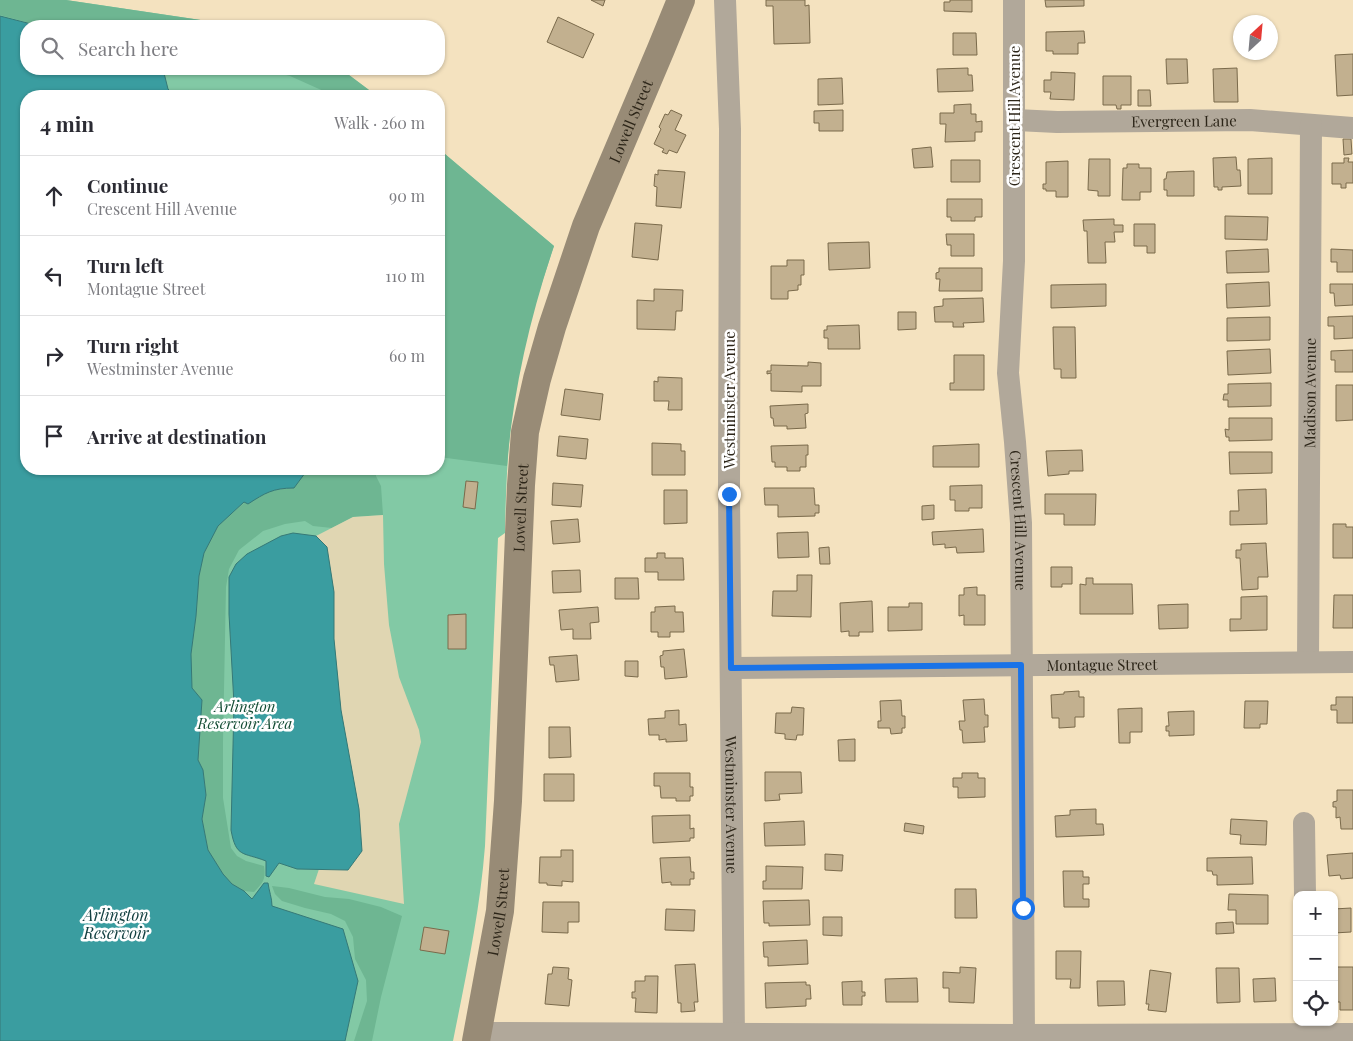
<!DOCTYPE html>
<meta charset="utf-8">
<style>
body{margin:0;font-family:"Playfair Display",serif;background:#f2f2f3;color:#2b2b33}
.controls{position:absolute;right:15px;bottom:15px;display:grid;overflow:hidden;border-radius:10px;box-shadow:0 1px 4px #0004}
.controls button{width:45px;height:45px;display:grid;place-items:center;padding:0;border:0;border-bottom:1px solid #e1e1e2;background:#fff;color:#2b2b33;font:25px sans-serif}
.compass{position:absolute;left:1233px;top:15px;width:45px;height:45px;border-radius:50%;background:#fff;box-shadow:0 1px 4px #0004;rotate:26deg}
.stop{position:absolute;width:15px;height:15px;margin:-11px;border:4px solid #1a73e8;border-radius:50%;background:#fff}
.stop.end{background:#1a73e8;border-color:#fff;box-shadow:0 1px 5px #0008}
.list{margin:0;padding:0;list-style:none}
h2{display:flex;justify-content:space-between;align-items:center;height:65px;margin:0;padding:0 20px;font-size:21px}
h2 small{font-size:16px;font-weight:400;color:#7c7c81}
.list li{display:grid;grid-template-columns:32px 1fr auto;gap:15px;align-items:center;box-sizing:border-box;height:80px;padding:0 20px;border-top:1px solid #e1e1e2}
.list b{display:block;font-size:19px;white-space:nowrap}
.list p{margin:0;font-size:16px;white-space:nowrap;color:#7c7c81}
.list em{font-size:16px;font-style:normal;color:#7c7c81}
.icon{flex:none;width:28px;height:28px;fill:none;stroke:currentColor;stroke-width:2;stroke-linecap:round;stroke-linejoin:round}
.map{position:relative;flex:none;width:1353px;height:1041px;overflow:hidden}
.search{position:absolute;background:#fff;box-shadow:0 1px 4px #0004;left:20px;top:20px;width:425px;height:55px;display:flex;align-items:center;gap:12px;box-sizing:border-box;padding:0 18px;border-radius:20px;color:#7c7c81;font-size:19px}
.panel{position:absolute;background:#fff;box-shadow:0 1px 4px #0004;left:20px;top:90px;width:425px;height:385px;border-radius:20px}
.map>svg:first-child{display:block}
.green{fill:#82c9a5}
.forest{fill:#6eb692}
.sand{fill:#e0d6b2}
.water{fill:#3a9da0;stroke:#367977}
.building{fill:#c2b08f;stroke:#7a6a4b}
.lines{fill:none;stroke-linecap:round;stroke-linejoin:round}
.street{stroke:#b1a89a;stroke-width:22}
.secondary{stroke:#988b76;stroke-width:28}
.route{stroke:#1a73e8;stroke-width:6}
.labels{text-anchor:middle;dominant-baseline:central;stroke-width:5;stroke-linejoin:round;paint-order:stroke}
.street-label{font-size:15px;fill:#2c2518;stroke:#fff}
.park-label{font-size:15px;font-style:italic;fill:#144d35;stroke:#fff}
.water-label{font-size:16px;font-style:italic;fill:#134041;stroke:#fff}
</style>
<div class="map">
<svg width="1353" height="1041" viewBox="0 0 1353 1041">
<rect width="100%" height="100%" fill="#f4e2bf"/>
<path class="green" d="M0,0H66L241,26H26V69H341L377,96H26V469H439V149L554,246C542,282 530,318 522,355C509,414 506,474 505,533L498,538L485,846C480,911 466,976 453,1041H0Z"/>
<path class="forest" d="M0,0H66L241,26H40L0,15Z
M263,69H341L377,96H330L328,93L290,76Z
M439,149L554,246C530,317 513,391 507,466L439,457Z
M308,469H376V476L381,486L383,515L353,517L332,528L313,526L305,521L285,524L263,531L239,550L229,569L226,587L223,741V798L231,848L237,856L246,861L264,866C266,879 263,883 254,892L244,891L232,884L223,874L208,850L202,819L206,795L203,770L198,760L202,700L192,688L191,654L196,616L199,576L204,553L218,526L245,502L248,504C265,493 273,488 294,488Z
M272,886L289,888L325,897L349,899L381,907L402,916L381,997L372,1041H354L367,1001L366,980L355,959L353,937L345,921L331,914L305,908L282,901L275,894Z"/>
<path class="sand" d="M383,515L384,564L389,625L399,677L419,730L421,742L399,824L404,904L314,884L319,869H328L359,809L341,710L334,639V592L327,548L316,536L353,517Z"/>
<path class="water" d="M0,16L39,26H26V69H163L168,89L175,96H26V469H308L294,488C273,488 265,493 248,504L244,502L218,526L204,553L199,576L196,616L191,654L192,688L202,700L198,760L203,770L206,795L202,819L208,850L223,874L232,884L244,891L252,899L264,883H268C269,891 272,898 272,906L343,929L358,981L345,1041H0Z
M293,533L316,536L327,547L334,592V639L341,710L359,809L362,851L348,870L297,869L279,863L269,877L266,876V861C243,852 236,858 231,830L234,704L229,614V577L236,564L247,554L281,536Z"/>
<path class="building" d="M591,0H605L603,6Z
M766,0H805V6L809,5L810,43L774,44L773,6H766Z
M950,0H972V12L944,11V2H950Z
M1045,0H1084V6L1046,7Z
M558,17L594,34L583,58L547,42Z
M1084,31L1085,43H1078V54H1053V51H1046V32Z
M953,33H976L977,55H953Z
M1353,54V95L1337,96L1335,55Z
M1166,59H1187L1188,83L1167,84Z
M968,68V75H972L973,91L938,92L937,69Z
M1237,68L1238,102H1214L1213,69Z
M1051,72L1075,73L1074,100L1050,99L1051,92H1044V80H1051Z
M1103,76H1131V105H1121V109H1117L1116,105H1103Z
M842,78L843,104L818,105V79Z
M1138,90H1150L1151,106H1138Z
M971,104V114H976V122L982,121V132H975V141L945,142L946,124H940V113H954V105Z
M671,110L682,115L675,130L686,135L677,153L669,150L667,154L662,152L664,149L654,144L661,129L659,127L665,114L668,115Z
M843,110V131H819V123H814V111Z
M1343,139H1351L1352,154L1344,155Z
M931,147L933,167L914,168L912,149Z
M1236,157L1237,170H1240L1241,186L1222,187V190H1218V187H1214L1213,158Z
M1272,158V194H1248V159Z
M1344,158H1349L1348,162H1353V183H1346V188H1341V184H1332V163H1344Z
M1089,159H1110V196H1098V191L1088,190Z
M951,160H980V182H951Z
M1068,161V197H1056V191H1046V189H1043V184H1046V162Z
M1127,164H1139V168H1151V192H1140V200H1122L1123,168H1127Z
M658,170L685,172L681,208L656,206L657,187L654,186L655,174L658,175Z
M1194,171V196H1167V190H1164V179H1166L1167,172Z
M947,199H982V217H975V221H951V217H947Z
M1225,216L1268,217L1267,240L1225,239Z
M1114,219V225H1123V232H1114L1115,242H1105L1106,263H1088L1087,231H1084L1083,220Z
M635,223L662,225L658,260L632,257Z
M1134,224H1155V253H1147V246H1134Z
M946,234H974V256H951V245H947Z
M869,242L870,268L829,270L828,243Z
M1268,249L1269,272L1227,273L1226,251Z
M1331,249L1353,250V272H1337V262H1331Z
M787,260H804V275H801V285H798V290L788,291V299H771V266H787Z
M939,268H982V291H939L940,279H936V273L939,272Z
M1269,282L1270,306L1227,308L1226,284Z
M1106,284V306L1051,308V285Z
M1330,284H1353V305L1335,306L1334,293H1330Z
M654,289L683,290L682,311H676L675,330L637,329V300L654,301Z
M983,298L984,322L963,323L964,327H953V322H935L934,307L943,306V299Z
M898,312H916V329L898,330Z
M1353,316V338L1334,339V326H1328V317Z
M1270,317V340L1227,341V318Z
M859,325L860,349H828V338H824V330H827V326Z
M1053,327H1075L1076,378H1061V369H1054Z
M1270,349L1271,373L1228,375L1227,351Z
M1353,350V372H1335V360H1331V351Z
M954,355H984V390H950V383H954Z
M808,362L821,363V386H802V392L771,391V373L767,374V371H771V365L808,366Z
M658,377L682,378V410H668L669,401H654V381L658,382Z
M1271,383V406L1228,407V400H1223L1224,394H1228V384Z
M1336,385H1353V420L1336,421Z
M565,389L603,394L600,420L561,415Z
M808,404V413L805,414L806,428L787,429V426H774L773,418H771L770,406Z
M1229,418H1272V440L1229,441V437H1226L1225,429L1229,430Z
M559,436L588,439L586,459L557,456Z
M652,443L681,444V451H685V475H652Z
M979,444V467H933V446Z
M808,445V455H806V467H800V471H787V467H775V462H772L771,446Z
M1082,450L1083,471H1069V474L1048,476L1046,451Z
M1229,452H1272V473L1230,474Z
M466,481L478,482L475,509L463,507Z
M553,483L583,485L581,507L552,505Z
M982,485V508H969V511H955V500H950V486Z
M764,488H814L815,505H819V513H815V516L778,517V505H765Z
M1266,489L1267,524L1230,525V511H1239L1238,490Z
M664,490H687V523L664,524Z
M1045,494H1096L1095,525H1064V514H1045Z
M934,505V519L922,520V506Z
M578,519L580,542L553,544L551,521Z
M1333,524H1346V527H1353V558H1333Z
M983,529L984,552L957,553L956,547L945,548V544L933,545L932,532Z
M808,532L809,557L778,558L777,533Z
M1266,543L1268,577H1258V589L1242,590L1240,558H1236V550H1241V544Z
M829,547L830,564H820L819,548Z
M657,553H665V558H683L684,580H658V572H645V558H657Z
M1051,567H1072V584H1062V587H1051Z
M580,570L581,592L553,593L552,571Z
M797,575H812L811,617L772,616L773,591H797Z
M615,578H638L639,599H615Z
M1086,578H1093V584H1132L1133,614H1080V584L1086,585Z
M977,587V595H985V625H964V615L959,616V595H964V588Z
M1334,595H1353V628H1333Z
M1267,596V630L1230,631V619H1241V597Z
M872,601L873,632H859V636H849V631L841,632L840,603Z
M909,603H922V630L888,631V607H909Z
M1188,604V628L1159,629L1158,605Z
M675,606V612H683L684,632H670V637H658V632H651V612H655V607Z
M598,607L599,622L590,623L591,639H573V629L561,630L559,610Z
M466,614V649H448V615Z
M684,649L687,677L665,679L664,667H661L660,656L663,655V651Z
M577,655L579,680L556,682L554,665H550L549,657Z
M625,661H638V677L625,676Z
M1079,691V697H1084V717H1075V727L1059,728V718H1052L1051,695L1064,694V692Z
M1336,697H1353V723H1337V710H1331V705H1336Z
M984,699L985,715H988V727H984L985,742L963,743L962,730H960L959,721H965L963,700Z
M901,700L902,716H905V728H902V733L891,734L890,728H878V721H881L880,701Z
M1245,701H1268L1267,724H1260V728H1244Z
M792,707L804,708L803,735H797L796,740L785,739V734L775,733L776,713H791Z
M1142,708V732H1130V743H1119L1118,709Z
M679,710V725L686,724L687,741L666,742V739L659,740V735H649L648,719L665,718V711Z
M1194,711V735L1169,736V731H1166V726H1169L1168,712Z
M549,727H570L571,757L549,758Z
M855,739V761H839L838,740Z
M765,772H801L802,793L779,794L780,800L765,801Z
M654,773H690V787H693V796H690V801H676V798H661L660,786H654Z
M962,773H978V778H985V797L958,798V787H953V778H962Z
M544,774H574V801H544Z
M1337,790H1353V829H1341L1340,817L1336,818V807H1333V802L1337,801Z
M1096,809V824H1103L1104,835L1056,837L1055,816L1070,815V810Z
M690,815V829L694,828V838H690V841L653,843L652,816Z
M1231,819L1267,821L1266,845L1240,844L1241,835L1230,834Z
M804,821L805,845L765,846L764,823Z
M905,823L924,826L923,834L904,831Z
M561,850H573V882L562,881V886L547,885V883H539L540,857H561Z
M1353,853V878L1341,879L1340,875L1329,876L1327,855Z
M825,854L843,855L842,871L825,870Z
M690,857L691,872H694V879H690V885H671V882L662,883L660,858Z
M1252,857L1253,884L1217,885V875H1213L1212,871H1207V858Z
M766,866L803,867L802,889H763V881H766Z
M1063,871H1083V877H1089V884H1083V899H1089V907H1064Z
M955,889H976L977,918H955Z
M1229,894L1268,895V924H1236V910H1228Z
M809,900L810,925L769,926V923H764L763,901Z
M543,902H579V922H568V933L542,932Z
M1351,908V932L1334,933V909Z
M666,909L695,910L694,931L665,930Z
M823,917H842V936L823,935Z
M1233,922L1234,933L1216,934V923Z
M424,927L449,931L445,954L420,950Z
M807,940L808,964L768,966V957H764L763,942Z
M1056,951H1081L1080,988H1070L1071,979H1056Z
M695,964L698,1002H694L695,1011L681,1012V1003H678L675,965Z
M553,967L569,968L568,979L572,980L569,1006L545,1004L548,974H552Z
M960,967L976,968L974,1003L949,1002V988H943V972L960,973Z
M1334,967H1353V1010H1340V1002H1334Z
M1216,968H1239L1240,1002L1217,1003Z
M1150,970L1171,973L1166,1012L1148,1010L1149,1004H1146Z
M645,976H658L657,1013L635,1012L636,998H632V992H635V981H645Z
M917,978L918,1002H886L885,979Z
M1275,978L1276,1001L1254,1002L1253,979Z
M862,981V992H865V996H862V1005H843L842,982Z
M1097,981H1124L1125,1005L1098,1006Z
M806,982V985H810L811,999H806V1006L766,1008L765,983Z"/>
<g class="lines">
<g class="street">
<path id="s1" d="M725,0L730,129L729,494L734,1041"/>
<path id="s2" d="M1014,0V261L1008,373L1015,442L1021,523L1024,1041"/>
<path id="s3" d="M1014,120L1057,122L1250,120L1353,128"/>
<path id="s4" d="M1308,662L1311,125"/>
<path id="s5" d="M731,668L1353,662"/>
<path d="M1304,823L1305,895"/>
<path d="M477,1033L1024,1035L1353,1034"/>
</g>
<path class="secondary" id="s6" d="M476,1041L500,911L508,801L521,485L525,432L537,379L552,327L586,226L661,49L681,0"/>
</g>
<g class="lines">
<path class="route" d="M729,494L731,668L1021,665L1023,908"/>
</g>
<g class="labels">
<g class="street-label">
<text transform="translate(1014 116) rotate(-90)">Crescent Hill Avenue</text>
<text stroke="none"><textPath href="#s6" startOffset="941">Lowell Street</textPath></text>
<text stroke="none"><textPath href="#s3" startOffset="170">Evergreen Lane</textPath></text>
<text stroke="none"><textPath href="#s4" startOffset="269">Madison Avenue</textPath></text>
<text transform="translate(729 400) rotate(-90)">Westminster Avenue</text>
<text stroke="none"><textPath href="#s6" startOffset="536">Lowell Street</textPath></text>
<text stroke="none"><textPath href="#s2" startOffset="521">Crescent Hill Avenue</textPath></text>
<text stroke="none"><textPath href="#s5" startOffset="371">Montague Street</textPath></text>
<text stroke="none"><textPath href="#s1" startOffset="805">Westminster Avenue</textPath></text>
<text stroke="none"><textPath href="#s6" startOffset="131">Lowell Street</textPath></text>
</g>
<g class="park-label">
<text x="245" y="706">Arlington<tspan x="245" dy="17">Reservoir Area</tspan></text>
</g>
<g class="water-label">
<text x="116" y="914">Arlington<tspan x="116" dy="18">Reservoir</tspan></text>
</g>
</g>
</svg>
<div class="controls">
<button>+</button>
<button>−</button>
<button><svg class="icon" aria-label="locate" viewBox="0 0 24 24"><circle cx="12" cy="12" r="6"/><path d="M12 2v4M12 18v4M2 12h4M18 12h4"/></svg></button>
</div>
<svg class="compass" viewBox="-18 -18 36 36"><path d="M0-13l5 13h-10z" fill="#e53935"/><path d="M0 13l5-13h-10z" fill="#7c7c81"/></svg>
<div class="stop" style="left:1023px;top:908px"></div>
<div class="stop end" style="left:729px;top:494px"></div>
<div class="search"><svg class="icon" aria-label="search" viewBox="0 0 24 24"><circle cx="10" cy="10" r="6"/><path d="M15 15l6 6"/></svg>Search here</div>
<section class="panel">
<h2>4 min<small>Walk · 260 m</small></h2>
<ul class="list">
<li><svg class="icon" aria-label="ahead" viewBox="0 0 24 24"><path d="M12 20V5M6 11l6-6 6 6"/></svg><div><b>Continue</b><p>Crescent Hill Avenue</p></div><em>90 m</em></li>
<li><svg class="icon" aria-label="left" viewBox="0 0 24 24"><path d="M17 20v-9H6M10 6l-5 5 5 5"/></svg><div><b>Turn left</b><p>Montague Street</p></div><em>110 m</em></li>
<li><svg class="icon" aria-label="right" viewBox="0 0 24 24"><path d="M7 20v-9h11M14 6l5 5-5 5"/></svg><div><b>Turn right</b><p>Westminster Avenue</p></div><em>60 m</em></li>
<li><svg class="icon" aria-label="arrive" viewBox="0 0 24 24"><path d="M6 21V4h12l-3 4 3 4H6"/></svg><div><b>Arrive at destination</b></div></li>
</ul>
</section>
</div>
